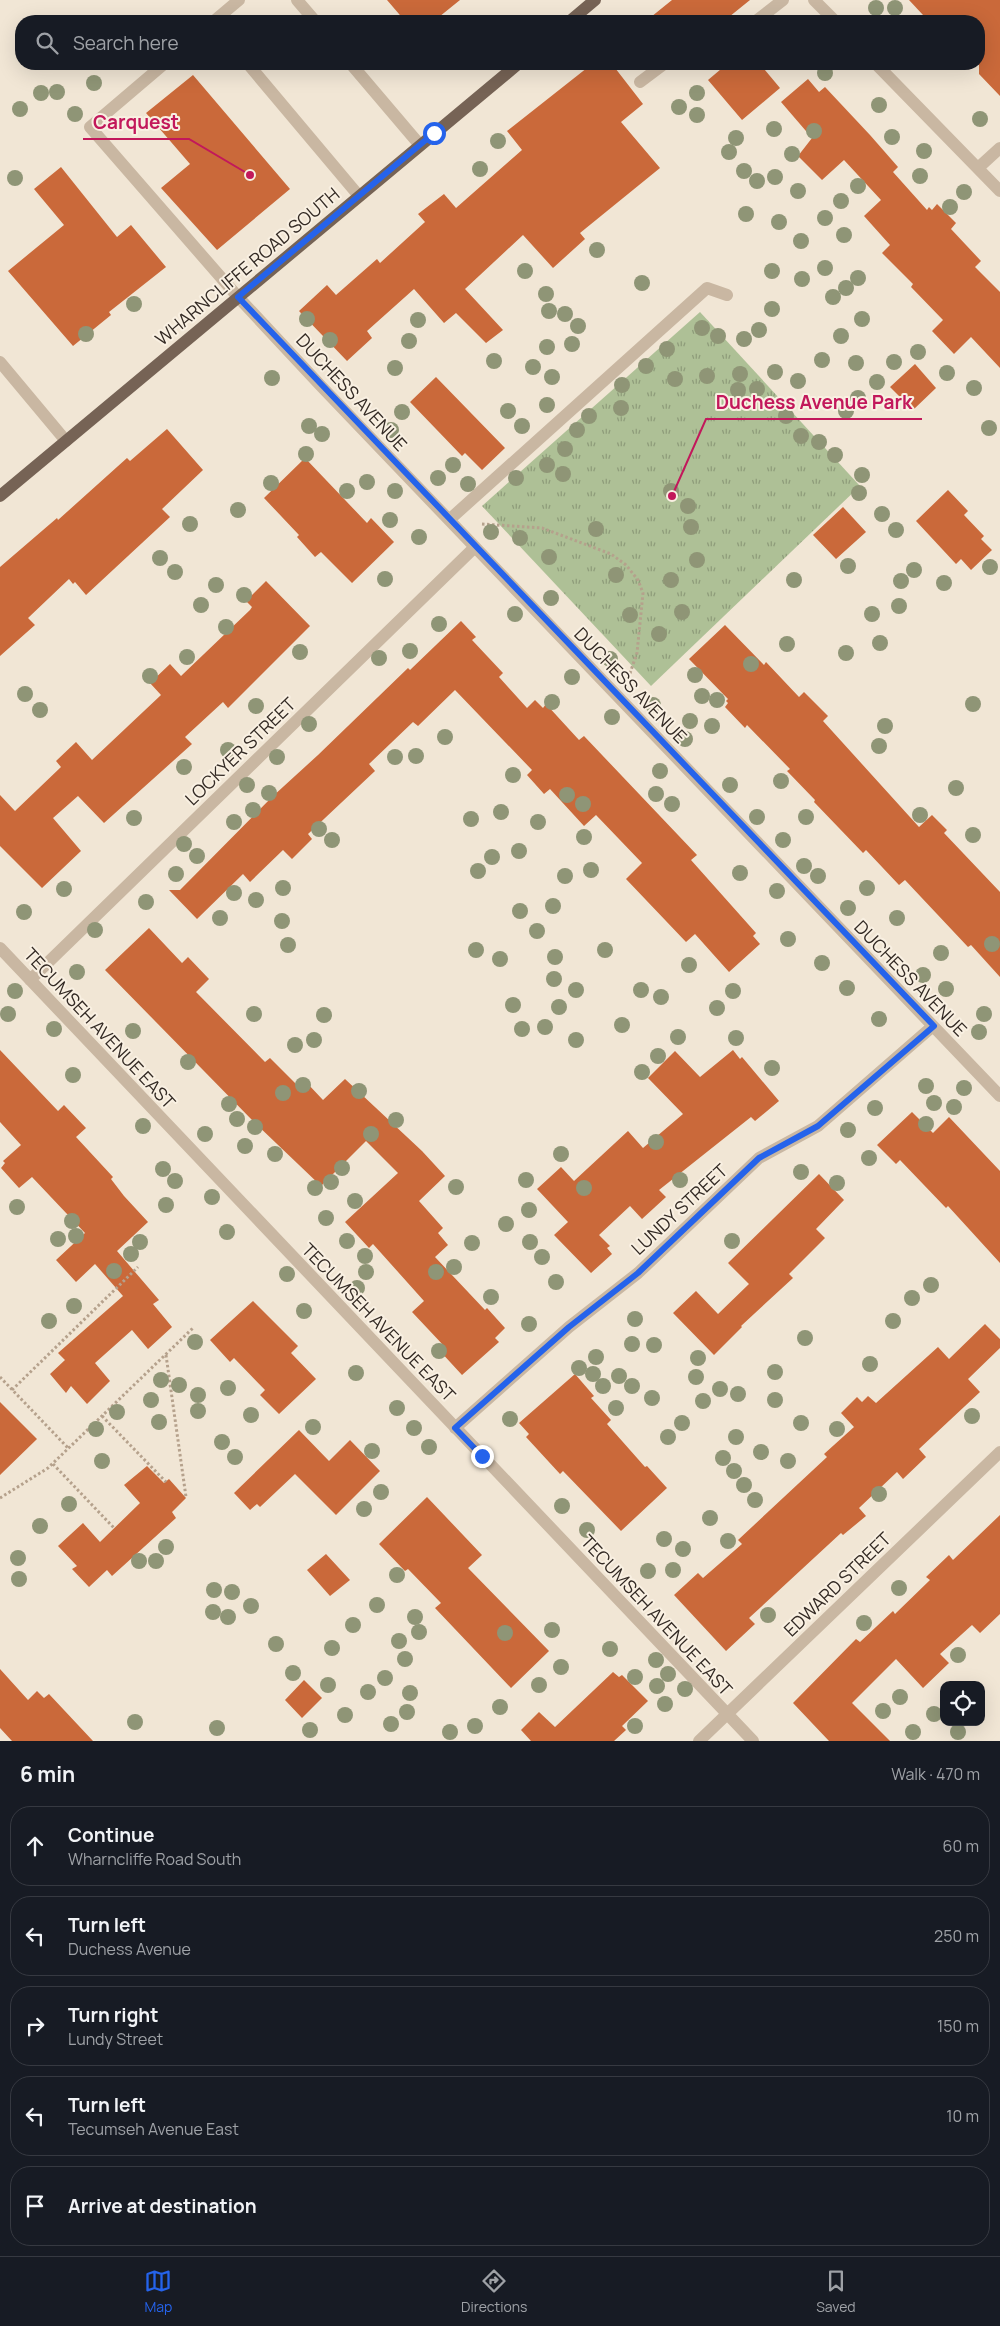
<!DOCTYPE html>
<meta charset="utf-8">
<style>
body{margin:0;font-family:Manrope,sans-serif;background:#20242c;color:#f1f3f6}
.controls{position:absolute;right:15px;bottom:15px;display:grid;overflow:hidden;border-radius:10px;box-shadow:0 5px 20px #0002}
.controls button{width:45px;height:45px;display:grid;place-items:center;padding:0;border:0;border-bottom:1px solid #363941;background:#171b24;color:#f1f3f6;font:25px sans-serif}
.stop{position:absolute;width:15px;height:15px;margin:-11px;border:4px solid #2563eb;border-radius:50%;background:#fff}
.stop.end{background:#2563eb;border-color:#fff;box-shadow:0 1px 5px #0008}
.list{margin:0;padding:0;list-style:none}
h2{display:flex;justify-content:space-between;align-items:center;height:65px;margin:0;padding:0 20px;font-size:21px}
h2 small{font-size:16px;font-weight:400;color:#9ea1a6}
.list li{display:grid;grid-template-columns:32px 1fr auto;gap:15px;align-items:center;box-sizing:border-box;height:80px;margin:0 10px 10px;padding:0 10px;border:1px solid #363941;border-radius:20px}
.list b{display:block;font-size:19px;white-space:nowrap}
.list p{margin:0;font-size:16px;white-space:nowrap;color:#9ea1a6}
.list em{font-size:16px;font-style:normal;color:#9ea1a6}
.icon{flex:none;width:28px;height:28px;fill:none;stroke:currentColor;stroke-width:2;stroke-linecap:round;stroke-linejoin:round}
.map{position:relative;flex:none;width:1000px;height:1741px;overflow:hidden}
.search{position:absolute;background:#171b24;box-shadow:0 5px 20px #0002;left:15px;right:15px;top:15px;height:55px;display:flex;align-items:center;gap:12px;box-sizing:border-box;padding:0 18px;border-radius:20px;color:#9ea1a6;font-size:19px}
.sheet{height:515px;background:#171b24}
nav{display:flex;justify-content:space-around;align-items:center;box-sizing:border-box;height:70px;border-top:1px solid #363941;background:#171b24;font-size:14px;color:#9ea1a6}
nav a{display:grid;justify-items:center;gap:2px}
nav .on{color:#2563eb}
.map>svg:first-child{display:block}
.grass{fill:url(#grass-tufts)}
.building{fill:#ca693a}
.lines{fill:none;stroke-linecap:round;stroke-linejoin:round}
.path{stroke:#b5a18c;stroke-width:3;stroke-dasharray:2.5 2.5;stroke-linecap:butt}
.minor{stroke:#c9b7a2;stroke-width:12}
.major{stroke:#766355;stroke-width:12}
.tree{fill:#8f9576}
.route{stroke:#2563eb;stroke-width:6}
.labels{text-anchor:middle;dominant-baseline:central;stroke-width:4;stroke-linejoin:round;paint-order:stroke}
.street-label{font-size:18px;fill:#332a24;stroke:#f9f0e2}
.leader{fill:none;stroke:#c2185b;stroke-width:2}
.callout-dot{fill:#c2185b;stroke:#f9f0e2;stroke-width:2}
.callout-label{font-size:19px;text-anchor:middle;font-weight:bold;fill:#c2185b;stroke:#f9f0e2;stroke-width:4;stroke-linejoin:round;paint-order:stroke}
</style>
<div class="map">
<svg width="1000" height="1741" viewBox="0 0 1000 1741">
<defs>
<pattern id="grass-tufts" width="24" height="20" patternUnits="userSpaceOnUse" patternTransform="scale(1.25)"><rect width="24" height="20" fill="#aec096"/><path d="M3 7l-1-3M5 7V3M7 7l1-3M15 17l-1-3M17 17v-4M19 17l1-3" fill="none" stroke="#8e9c7a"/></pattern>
</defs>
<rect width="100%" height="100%" fill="#f1e6d5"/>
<path class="grass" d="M700,312L860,486L651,686L482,506Z"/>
<path class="building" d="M387,0H460L434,21H405Z
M672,0H750L724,21H646Z
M909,0H1000V96L979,74V21H923V15Z
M592,64H612L643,104L621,122L660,168L580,233L585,239L553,268L523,235L465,289L503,330L486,343L456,313L444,323L414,289L367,331L372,338L347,361L299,311L327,285L336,295L377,259L380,263L425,222L418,214L444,194L456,208L522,150L507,131Z
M727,64H760L780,88L742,120L708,80Z
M193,75L290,189L217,250L161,188L190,164L146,113Z
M808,79L819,92L825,87L870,135L898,167L893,172L927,210L929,207L932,210L937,204L956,223L951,229L981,261L975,267L1000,292V368L971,337L954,354L932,331L943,320L911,287L913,284L882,253L890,245L864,216L881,200L844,160L822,180L798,156L812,138L781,102Z
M61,167L117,237L131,225L166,267L109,312L111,315L73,346L8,271L64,225L34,189Z
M915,364L936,388L913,410L890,387Z
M436,377L505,448L482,470L465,453L462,456L410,402Z
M167,429L203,470L162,509L170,517L86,595L75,582L73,584L69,579L28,618L35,625L0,656V567L57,518L58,520L127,458L130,461Z
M305,458L367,523L371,518L394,542L352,583L321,552L315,557L297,537L299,535L264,498Z
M948,490L968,511L964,515L984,536L981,539L992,550L971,570L961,559L956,564L916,521Z
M843,507L866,532L836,559L813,535Z
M266,581L310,626L228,708L223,702L185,737L192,744L104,823L78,796L53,818L81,851L42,888L0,846V795L15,811L61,767L56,761L76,742L92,760L161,695L150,683L170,664L181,676L250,610L252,607L246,601Z
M461,621L476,637L472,640L503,673L499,677L527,708L535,700L543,708L546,704L579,740L584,736L697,855L691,860L756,933L753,936L760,944L729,972L695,934L686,942L626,879L642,863L596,815L584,826L550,789L544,794L527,775L532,770L455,690L418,726L413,722L369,764L375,771L308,834L312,839L292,859L283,850L250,882L243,874L197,919L169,890H180L272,797L318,755L408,668L410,670Z
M725,625L764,665L766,662L799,697L804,692L828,716L823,721L919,827L932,815L947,830L944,833L1000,892V977L971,945L968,947L905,880L899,885L866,850L863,853L814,802L815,800L787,771L790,769L747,725L745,728L725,707L728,703L726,701L728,699L689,659Z
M149,928L182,963L188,957L209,979L196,992L265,1062L270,1058L301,1089L307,1083L323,1100L345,1079L422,1151L445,1176L419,1201L443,1228L438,1233L448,1245L435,1257L485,1310L487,1308L505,1328L495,1338L499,1342L462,1375L439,1350L444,1346L412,1312L424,1301L373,1244L369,1248L345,1222L398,1173L366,1141L321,1186L253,1121L105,970Z
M0,1050L58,1111L64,1105L86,1128L76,1137L113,1177L111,1179L124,1196L148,1222L117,1251L159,1300L153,1304L172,1327L148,1349L132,1330L95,1363L110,1381L87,1404L71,1386L66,1393L50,1374L65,1360L58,1353L123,1296L95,1264L76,1282L56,1260L85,1233L32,1177L19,1188L1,1168L5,1163L3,1161L21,1145L0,1122Z
M733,1050L740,1059L742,1057L779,1101L755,1121L751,1117L659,1190L666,1197L642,1219L630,1206L599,1235L610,1246L607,1248L612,1254L591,1273L554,1235L568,1222L537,1189L561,1167L574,1181L628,1131L643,1148L683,1114L648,1078L675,1051L700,1077Z
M912,1112L933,1133L949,1117L1000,1171V1263L948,1206L946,1208L900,1160L896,1164L877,1145Z
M819,1174L844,1200L816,1229L825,1238L789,1274L793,1278L741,1326L742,1327L714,1355L673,1313L696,1291L718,1314L749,1284L728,1263Z
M253,1301L298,1346L291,1353L316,1379L279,1414L260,1395L265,1390L234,1358L230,1362L210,1340Z
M985,1324L1000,1339V1348L968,1379L980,1392L919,1449L926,1457L903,1479L897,1472L859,1508L866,1516L843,1535L841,1533L749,1618L755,1624L726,1651L674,1595L698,1573L703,1578L742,1544L738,1540L827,1457L824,1454L854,1427L841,1413L857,1397L862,1402L868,1396L876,1403L938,1347L949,1359Z
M575,1374L594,1396L591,1398L611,1420L607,1424L645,1467L647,1466L667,1488L621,1531L563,1471L560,1474L526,1437L529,1434L519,1423Z
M0,1402L37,1439L0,1475Z
M299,1430L329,1461L350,1440L380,1471L336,1515L295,1474L260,1507L257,1504L250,1510L234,1493Z
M147,1466L164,1483L169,1479L186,1498L172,1512L176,1518L112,1576L107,1570L89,1587L72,1569L77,1566L58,1546L83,1523L100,1542L140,1503L124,1485Z
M427,1497L482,1555L468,1568L549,1651L511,1688L435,1608L441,1603L408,1569L405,1571L379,1544Z
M1000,1515V1614L980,1633L972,1625L940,1654L949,1663L923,1688L896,1659L852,1703L890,1741H829L793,1703L856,1639L860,1642L893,1611L895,1614L930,1580L926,1577L949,1555L953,1560Z
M326,1554L350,1580L330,1596L307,1570Z
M0,1669L28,1700L37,1691L44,1698L49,1694L93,1741H12L0,1728Z
M613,1672L619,1677L622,1675L648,1701L622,1726L626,1730L614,1741H531L521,1730L539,1712L555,1727Z
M304,1680L322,1698L302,1718L285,1700Z"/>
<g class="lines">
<path class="path" d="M482,524L542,528L611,554L626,565L638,580L643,593L637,653L628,679
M166,1355L186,1497
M0,1377L69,1449
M12,1390L138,1267
M102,1416L166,1482
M53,1464L114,1528
M0,1498L48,1468L193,1328"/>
<path class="minor" d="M297,0L315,21
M814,0L835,21
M214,21L239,0
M756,21L783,0
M164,64L90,127L238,297L320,385L1000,1096
M248,64L359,196
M351,64L419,144
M876,64L1000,191
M640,82L664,64
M978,168L1000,148
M0,362L66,441
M449,520L707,288L727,295
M0,948L753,1741
M30,980L475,547
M455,1428L569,1327L638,1273L759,1158L818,1126L933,1026
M699,1741L1000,1452"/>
<path class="major" d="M570,21L595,0
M0,496L518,64"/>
</g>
<g class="tree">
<circle cx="876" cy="8" r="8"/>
<circle cx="895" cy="8" r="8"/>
<circle cx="825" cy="73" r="8"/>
<circle cx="94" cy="83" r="8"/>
<circle cx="57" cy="92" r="8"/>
<circle cx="41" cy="93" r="8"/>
<circle cx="697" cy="93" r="8"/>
<circle cx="879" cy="105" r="8"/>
<circle cx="679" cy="107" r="8"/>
<circle cx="20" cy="109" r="8"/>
<circle cx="75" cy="114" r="8"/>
<circle cx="697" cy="115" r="8"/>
<circle cx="980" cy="119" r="8"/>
<circle cx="774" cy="129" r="8"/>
<circle cx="814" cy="131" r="8"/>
<circle cx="892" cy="137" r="8"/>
<circle cx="736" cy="138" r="8"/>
<circle cx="498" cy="141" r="8"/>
<circle cx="924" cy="151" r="8"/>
<circle cx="729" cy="152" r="8"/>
<circle cx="792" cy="154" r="8"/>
<circle cx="480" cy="169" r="8"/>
<circle cx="744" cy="171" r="8"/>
<circle cx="920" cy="176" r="8"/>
<circle cx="775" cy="177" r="8"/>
<circle cx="15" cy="178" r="8"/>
<circle cx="757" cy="181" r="8"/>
<circle cx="858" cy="186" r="8"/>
<circle cx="798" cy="191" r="8"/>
<circle cx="964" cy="192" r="8"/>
<circle cx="841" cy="201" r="8"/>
<circle cx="950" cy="207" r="8"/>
<circle cx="746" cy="214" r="8"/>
<circle cx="825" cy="218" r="8"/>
<circle cx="779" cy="222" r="8"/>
<circle cx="844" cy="235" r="8"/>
<circle cx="801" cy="241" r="8"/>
<circle cx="597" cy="250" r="8"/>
<circle cx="825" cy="268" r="8"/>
<circle cx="525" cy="271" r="8"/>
<circle cx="772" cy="271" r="8"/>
<circle cx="858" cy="278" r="8"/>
<circle cx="802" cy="279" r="8"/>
<circle cx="642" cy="283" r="8"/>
<circle cx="846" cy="288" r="8"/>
<circle cx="546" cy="294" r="8"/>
<circle cx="833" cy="297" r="8"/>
<circle cx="134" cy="304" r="8"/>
<circle cx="772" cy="309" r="8"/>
<circle cx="549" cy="311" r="8"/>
<circle cx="565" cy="314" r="8"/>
<circle cx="307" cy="319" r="8"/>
<circle cx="862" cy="319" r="8"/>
<circle cx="418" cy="320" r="8"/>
<circle cx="578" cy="326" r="8"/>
<circle cx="702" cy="328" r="8"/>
<circle cx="759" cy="330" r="8"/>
<circle cx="86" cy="334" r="8"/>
<circle cx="718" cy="336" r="8"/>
<circle cx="841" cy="336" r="8"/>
<circle cx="744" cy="339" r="8"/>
<circle cx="330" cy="340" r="8"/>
<circle cx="409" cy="341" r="8"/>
<circle cx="572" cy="344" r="8"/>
<circle cx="547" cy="347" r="8"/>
<circle cx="667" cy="349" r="8"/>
<circle cx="918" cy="352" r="8"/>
<circle cx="822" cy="360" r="8"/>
<circle cx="494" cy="361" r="8"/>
<circle cx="894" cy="362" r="8"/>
<circle cx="856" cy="363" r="8"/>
<circle cx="646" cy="366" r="8"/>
<circle cx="533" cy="367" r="8"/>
<circle cx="395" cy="368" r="8"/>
<circle cx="775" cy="372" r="8"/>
<circle cx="947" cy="373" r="8"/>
<circle cx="740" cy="374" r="8"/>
<circle cx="707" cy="376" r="8"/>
<circle cx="552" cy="377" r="8"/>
<circle cx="272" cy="378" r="8"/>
<circle cx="675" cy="379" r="8"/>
<circle cx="798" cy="381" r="8"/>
<circle cx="877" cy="382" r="8"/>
<circle cx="622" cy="385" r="8"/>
<circle cx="974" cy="388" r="8"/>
<circle cx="757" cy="389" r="8"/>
<circle cx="738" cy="390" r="8"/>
<circle cx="858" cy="398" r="8"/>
<circle cx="547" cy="405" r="8"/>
<circle cx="621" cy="408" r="8"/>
<circle cx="508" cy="411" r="8"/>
<circle cx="846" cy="411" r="8"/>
<circle cx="402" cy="412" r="8"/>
<circle cx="589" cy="416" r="8"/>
<circle cx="786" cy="416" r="8"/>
<circle cx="309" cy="426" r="8"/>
<circle cx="522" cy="426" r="8"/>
<circle cx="989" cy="428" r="8"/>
<circle cx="391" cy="430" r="8"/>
<circle cx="577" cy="430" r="8"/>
<circle cx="322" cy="434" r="8"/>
<circle cx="801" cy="436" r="8"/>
<circle cx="819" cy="442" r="8"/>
<circle cx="565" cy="449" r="8"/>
<circle cx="306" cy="454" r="8"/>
<circle cx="835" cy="455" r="8"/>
<circle cx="453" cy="465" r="8"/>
<circle cx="547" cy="465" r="8"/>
<circle cx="563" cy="474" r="8"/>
<circle cx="862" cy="475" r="8"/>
<circle cx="438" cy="478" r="8"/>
<circle cx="516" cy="478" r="8"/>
<circle cx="367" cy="482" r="8"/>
<circle cx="271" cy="483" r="8"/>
<circle cx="468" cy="484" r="8"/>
<circle cx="347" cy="491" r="8"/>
<circle cx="395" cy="491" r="8"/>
<circle cx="671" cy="491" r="8"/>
<circle cx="859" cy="493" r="8"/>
<circle cx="688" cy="506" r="8"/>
<circle cx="238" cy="510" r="8"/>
<circle cx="882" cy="514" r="8"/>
<circle cx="390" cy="520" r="8"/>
<circle cx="190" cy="524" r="8"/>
<circle cx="691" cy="527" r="8"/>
<circle cx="596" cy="529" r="8"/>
<circle cx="896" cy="530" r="8"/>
<circle cx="491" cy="532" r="8"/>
<circle cx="419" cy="537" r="8"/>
<circle cx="520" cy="538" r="8"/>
<circle cx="549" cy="557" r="8"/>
<circle cx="160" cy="558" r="8"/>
<circle cx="697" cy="560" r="8"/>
<circle cx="848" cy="566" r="8"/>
<circle cx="990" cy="567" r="8"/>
<circle cx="914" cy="570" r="8"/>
<circle cx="175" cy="572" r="8"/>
<circle cx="616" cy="575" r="8"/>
<circle cx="385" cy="579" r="8"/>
<circle cx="671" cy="580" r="8"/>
<circle cx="794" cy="580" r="8"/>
<circle cx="901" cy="581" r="8"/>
<circle cx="944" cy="583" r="8"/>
<circle cx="216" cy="585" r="8"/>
<circle cx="244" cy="595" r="8"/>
<circle cx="551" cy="598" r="8"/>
<circle cx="201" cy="605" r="8"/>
<circle cx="899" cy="606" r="8"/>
<circle cx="682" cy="612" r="8"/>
<circle cx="515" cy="614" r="8"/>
<circle cx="872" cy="614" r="8"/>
<circle cx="630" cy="615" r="8"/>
<circle cx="439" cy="624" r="8"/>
<circle cx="226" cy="627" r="8"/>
<circle cx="659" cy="634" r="8"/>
<circle cx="880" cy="643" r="8"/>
<circle cx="787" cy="644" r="8"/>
<circle cx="410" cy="651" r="8"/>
<circle cx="300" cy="652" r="8"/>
<circle cx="846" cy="653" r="8"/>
<circle cx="187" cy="657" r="8"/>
<circle cx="379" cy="658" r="8"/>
<circle cx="610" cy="659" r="8"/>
<circle cx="751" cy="664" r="8"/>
<circle cx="695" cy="675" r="8"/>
<circle cx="150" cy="676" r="8"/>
<circle cx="572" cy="677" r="8"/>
<circle cx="25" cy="694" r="8"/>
<circle cx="702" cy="696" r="8"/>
<circle cx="717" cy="700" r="8"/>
<circle cx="552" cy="702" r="8"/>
<circle cx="973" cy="704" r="8"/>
<circle cx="653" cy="705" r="8"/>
<circle cx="256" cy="706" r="8"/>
<circle cx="40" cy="710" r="8"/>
<circle cx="612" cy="717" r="8"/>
<circle cx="690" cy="721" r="8"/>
<circle cx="309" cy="724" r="8"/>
<circle cx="712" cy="726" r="8"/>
<circle cx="885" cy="726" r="8"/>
<circle cx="445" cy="737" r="8"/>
<circle cx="685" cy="739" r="8"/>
<circle cx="879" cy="746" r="8"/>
<circle cx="228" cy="750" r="8"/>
<circle cx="416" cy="756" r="8"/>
<circle cx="277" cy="757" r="8"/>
<circle cx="395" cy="757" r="8"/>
<circle cx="184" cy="767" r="8"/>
<circle cx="660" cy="771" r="8"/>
<circle cx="513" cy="775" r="8"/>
<circle cx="781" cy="781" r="8"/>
<circle cx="247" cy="785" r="8"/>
<circle cx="730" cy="785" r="8"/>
<circle cx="956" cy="788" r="8"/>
<circle cx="269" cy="793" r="8"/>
<circle cx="656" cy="794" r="8"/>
<circle cx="567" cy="795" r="8"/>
<circle cx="583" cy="804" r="8"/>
<circle cx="672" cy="804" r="8"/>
<circle cx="253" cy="810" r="8"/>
<circle cx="501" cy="812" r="8"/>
<circle cx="920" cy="815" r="8"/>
<circle cx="757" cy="817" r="8"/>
<circle cx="806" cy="817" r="8"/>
<circle cx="134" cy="818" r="8"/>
<circle cx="471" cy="819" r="8"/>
<circle cx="234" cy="822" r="8"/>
<circle cx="538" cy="822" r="8"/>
<circle cx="319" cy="829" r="8"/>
<circle cx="973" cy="835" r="8"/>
<circle cx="584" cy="837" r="8"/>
<circle cx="332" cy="840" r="8"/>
<circle cx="783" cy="840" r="8"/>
<circle cx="184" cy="844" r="8"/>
<circle cx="519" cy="851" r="8"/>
<circle cx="197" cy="856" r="8"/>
<circle cx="492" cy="857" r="8"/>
<circle cx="804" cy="866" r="8"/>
<circle cx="591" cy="870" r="8"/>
<circle cx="478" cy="871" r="8"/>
<circle cx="740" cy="873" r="8"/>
<circle cx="176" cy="874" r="8"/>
<circle cx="565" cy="876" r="8"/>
<circle cx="818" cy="876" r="8"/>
<circle cx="283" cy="888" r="8"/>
<circle cx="867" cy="888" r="8"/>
<circle cx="64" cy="889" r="8"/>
<circle cx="777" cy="891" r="8"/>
<circle cx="234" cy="893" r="8"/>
<circle cx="256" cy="900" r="8"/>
<circle cx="146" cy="902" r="8"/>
<circle cx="553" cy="906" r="8"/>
<circle cx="848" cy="908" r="8"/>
<circle cx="520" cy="911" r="8"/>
<circle cx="24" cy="912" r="8"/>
<circle cx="220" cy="918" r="8"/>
<circle cx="897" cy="918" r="8"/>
<circle cx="282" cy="921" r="8"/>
<circle cx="95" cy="930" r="8"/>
<circle cx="537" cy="931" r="8"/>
<circle cx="788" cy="939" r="8"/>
<circle cx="992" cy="944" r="8"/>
<circle cx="288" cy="945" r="8"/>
<circle cx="476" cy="950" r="8"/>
<circle cx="605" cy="950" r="8"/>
<circle cx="941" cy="953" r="8"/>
<circle cx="555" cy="957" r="8"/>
<circle cx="500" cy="959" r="8"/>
<circle cx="822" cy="963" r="8"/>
<circle cx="689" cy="965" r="8"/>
<circle cx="77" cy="972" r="8"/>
<circle cx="923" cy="975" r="8"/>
<circle cx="554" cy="979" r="8"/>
<circle cx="847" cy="988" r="8"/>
<circle cx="946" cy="989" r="8"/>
<circle cx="576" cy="990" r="8"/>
<circle cx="641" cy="990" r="8"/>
<circle cx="15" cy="991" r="8"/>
<circle cx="733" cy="991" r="8"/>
<circle cx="661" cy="997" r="8"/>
<circle cx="513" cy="1005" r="8"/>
<circle cx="559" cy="1007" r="8"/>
<circle cx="717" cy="1008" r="8"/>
<circle cx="8" cy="1014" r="8"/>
<circle cx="254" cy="1014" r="8"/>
<circle cx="984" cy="1014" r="8"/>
<circle cx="324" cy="1015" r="8"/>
<circle cx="879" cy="1019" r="8"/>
<circle cx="622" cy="1025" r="8"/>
<circle cx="545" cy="1027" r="8"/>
<circle cx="54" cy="1029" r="8"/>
<circle cx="522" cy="1029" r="8"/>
<circle cx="133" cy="1031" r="8"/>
<circle cx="979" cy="1032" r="8"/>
<circle cx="678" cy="1037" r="8"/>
<circle cx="736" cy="1038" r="8"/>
<circle cx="314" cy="1040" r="8"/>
<circle cx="576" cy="1040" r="8"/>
<circle cx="295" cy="1045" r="8"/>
<circle cx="658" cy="1056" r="8"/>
<circle cx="188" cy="1062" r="8"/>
<circle cx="772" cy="1068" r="8"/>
<circle cx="642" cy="1072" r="8"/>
<circle cx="73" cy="1075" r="8"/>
<circle cx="303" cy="1085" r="8"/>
<circle cx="926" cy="1086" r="8"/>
<circle cx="964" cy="1088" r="8"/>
<circle cx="359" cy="1091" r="8"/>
<circle cx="283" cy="1093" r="8"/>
<circle cx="934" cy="1103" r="8"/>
<circle cx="229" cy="1104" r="8"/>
<circle cx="954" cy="1107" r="8"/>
<circle cx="875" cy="1108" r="8"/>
<circle cx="237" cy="1119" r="8"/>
<circle cx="396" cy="1120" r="8"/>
<circle cx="926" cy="1124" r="8"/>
<circle cx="143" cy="1126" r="8"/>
<circle cx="255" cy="1127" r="8"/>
<circle cx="848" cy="1130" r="8"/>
<circle cx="205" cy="1134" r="8"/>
<circle cx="371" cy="1134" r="8"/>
<circle cx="656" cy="1142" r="8"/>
<circle cx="245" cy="1146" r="8"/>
<circle cx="275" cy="1154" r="8"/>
<circle cx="561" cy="1154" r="8"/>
<circle cx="869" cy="1158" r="8"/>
<circle cx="342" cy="1168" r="8"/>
<circle cx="163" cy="1169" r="8"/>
<circle cx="801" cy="1172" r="8"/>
<circle cx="526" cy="1180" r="8"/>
<circle cx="680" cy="1180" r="8"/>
<circle cx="175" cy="1181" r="8"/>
<circle cx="331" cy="1182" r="8"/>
<circle cx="837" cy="1183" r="8"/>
<circle cx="456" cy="1187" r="8"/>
<circle cx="315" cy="1188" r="8"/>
<circle cx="584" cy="1188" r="8"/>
<circle cx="212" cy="1197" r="8"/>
<circle cx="355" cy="1201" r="8"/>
<circle cx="166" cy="1205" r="8"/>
<circle cx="17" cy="1207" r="8"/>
<circle cx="529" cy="1210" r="8"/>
<circle cx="326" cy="1218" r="8"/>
<circle cx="72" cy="1221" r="8"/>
<circle cx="506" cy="1224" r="8"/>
<circle cx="227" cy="1232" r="8"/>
<circle cx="76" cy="1236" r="8"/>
<circle cx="58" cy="1239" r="8"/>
<circle cx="347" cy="1241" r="8"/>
<circle cx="732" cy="1241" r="8"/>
<circle cx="140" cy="1242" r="8"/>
<circle cx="530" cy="1242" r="8"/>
<circle cx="472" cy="1243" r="8"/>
<circle cx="131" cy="1254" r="8"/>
<circle cx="365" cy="1256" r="8"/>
<circle cx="542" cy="1257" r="8"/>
<circle cx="454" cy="1267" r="8"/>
<circle cx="114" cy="1271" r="8"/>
<circle cx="366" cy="1272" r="8"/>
<circle cx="436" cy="1272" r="8"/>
<circle cx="287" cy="1274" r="8"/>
<circle cx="556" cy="1282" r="8"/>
<circle cx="931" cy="1285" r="8"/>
<circle cx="357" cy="1288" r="8"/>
<circle cx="491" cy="1297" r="8"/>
<circle cx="912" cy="1298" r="8"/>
<circle cx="74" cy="1306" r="8"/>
<circle cx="304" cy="1311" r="8"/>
<circle cx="635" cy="1319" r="8"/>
<circle cx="49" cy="1321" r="8"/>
<circle cx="893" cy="1321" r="8"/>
<circle cx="529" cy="1324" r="8"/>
<circle cx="805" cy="1338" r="8"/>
<circle cx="195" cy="1342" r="8"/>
<circle cx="632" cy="1344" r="8"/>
<circle cx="654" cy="1345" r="8"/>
<circle cx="439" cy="1351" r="8"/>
<circle cx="596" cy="1357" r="8"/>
<circle cx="698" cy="1358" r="8"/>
<circle cx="870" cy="1364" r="8"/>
<circle cx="579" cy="1368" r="8"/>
<circle cx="775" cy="1372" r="8"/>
<circle cx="356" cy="1373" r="8"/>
<circle cx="593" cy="1374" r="8"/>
<circle cx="619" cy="1376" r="8"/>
<circle cx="696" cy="1377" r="8"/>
<circle cx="161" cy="1380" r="8"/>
<circle cx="179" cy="1385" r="8"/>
<circle cx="603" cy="1386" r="8"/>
<circle cx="632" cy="1386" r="8"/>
<circle cx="228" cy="1388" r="8"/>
<circle cx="720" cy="1389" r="8"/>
<circle cx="738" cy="1394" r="8"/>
<circle cx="198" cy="1395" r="8"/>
<circle cx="652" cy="1398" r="8"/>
<circle cx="151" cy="1400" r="8"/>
<circle cx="775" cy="1400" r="8"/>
<circle cx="703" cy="1401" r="8"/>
<circle cx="397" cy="1408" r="8"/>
<circle cx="616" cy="1408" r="8"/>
<circle cx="198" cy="1411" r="8"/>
<circle cx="117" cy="1412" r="8"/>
<circle cx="251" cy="1415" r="8"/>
<circle cx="972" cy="1416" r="8"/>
<circle cx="510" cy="1419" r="8"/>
<circle cx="159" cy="1422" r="8"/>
<circle cx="682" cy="1423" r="8"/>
<circle cx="801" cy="1423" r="8"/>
<circle cx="313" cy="1427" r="8"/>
<circle cx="414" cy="1428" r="8"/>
<circle cx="96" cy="1429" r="8"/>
<circle cx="837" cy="1429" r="8"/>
<circle cx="668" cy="1437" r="8"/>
<circle cx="736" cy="1437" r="8"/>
<circle cx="222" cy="1442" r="8"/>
<circle cx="429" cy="1447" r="8"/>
<circle cx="372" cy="1451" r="8"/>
<circle cx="761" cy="1452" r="8"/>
<circle cx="235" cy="1457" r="8"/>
<circle cx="723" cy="1458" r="8"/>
<circle cx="102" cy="1461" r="8"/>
<circle cx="788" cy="1461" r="8"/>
<circle cx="734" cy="1471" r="8"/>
<circle cx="744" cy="1485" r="8"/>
<circle cx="381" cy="1492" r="8"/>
<circle cx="879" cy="1494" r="8"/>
<circle cx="755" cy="1500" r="8"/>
<circle cx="69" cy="1504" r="8"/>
<circle cx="562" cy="1506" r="8"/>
<circle cx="364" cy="1509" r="8"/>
<circle cx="710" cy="1518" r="8"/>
<circle cx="40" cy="1526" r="8"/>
<circle cx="587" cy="1530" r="8"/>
<circle cx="664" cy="1539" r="8"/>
<circle cx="728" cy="1541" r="8"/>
<circle cx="166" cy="1547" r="8"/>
<circle cx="683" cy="1549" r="8"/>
<circle cx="18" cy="1558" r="8"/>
<circle cx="139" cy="1561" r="8"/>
<circle cx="156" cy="1561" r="8"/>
<circle cx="673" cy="1570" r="8"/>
<circle cx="648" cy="1571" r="8"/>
<circle cx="397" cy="1575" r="8"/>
<circle cx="19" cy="1579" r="8"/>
<circle cx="899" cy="1588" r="8"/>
<circle cx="214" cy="1590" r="8"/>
<circle cx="232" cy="1592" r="8"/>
<circle cx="377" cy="1605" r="8"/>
<circle cx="251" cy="1606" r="8"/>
<circle cx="213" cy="1612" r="8"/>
<circle cx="768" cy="1615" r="8"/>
<circle cx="228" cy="1617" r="8"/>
<circle cx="415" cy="1617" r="8"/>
<circle cx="864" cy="1623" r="8"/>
<circle cx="353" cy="1625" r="8"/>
<circle cx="552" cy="1630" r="8"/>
<circle cx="419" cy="1632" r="8"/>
<circle cx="505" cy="1633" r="8"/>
<circle cx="399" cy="1641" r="8"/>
<circle cx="276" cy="1644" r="8"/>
<circle cx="332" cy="1648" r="8"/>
<circle cx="610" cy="1649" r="8"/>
<circle cx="958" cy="1655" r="8"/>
<circle cx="405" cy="1659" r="8"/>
<circle cx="656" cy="1660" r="8"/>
<circle cx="561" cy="1667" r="8"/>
<circle cx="293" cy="1673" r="8"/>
<circle cx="668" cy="1674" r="8"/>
<circle cx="635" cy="1677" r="8"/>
<circle cx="385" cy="1678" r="8"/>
<circle cx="328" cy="1685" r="8"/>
<circle cx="539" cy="1685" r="8"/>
<circle cx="657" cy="1686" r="8"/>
<circle cx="685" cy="1689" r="8"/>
<circle cx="368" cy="1692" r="8"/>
<circle cx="410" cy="1693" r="8"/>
<circle cx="900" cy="1697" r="8"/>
<circle cx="665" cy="1704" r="8"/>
<circle cx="500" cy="1707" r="8"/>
<circle cx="883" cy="1711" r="8"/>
<circle cx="407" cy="1712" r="8"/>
<circle cx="934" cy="1714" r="8"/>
<circle cx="345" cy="1715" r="8"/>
<circle cx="135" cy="1722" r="8"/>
<circle cx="391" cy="1724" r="8"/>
<circle cx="475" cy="1726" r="8"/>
<circle cx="635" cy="1726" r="8"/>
<circle cx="217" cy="1728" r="8"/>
<circle cx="310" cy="1730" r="8"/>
<circle cx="450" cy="1732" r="8"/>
<circle cx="913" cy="1732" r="8"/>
<circle cx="958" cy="1732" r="8"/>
</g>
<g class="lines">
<path class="route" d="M434,133L238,297L934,1026L818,1126L759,1158L638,1273L569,1327L455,1428L482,1456"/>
</g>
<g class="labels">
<g class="street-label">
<text transform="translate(247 266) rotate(-40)">WHARNCLIFFE ROAD SOUTH</text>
<text transform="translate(352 392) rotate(47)">DUCHESS AVENUE</text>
<text transform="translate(631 685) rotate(46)">DUCHESS AVENUE</text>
<text transform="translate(240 751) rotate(-44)">LOCKYER STREET</text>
<text transform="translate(911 978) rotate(46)">DUCHESS AVENUE</text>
<text transform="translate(100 1028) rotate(47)">TECUMSEH AVENUE EAST</text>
<text transform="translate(679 1209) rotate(-43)">LUNDY STREET</text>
<text transform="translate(379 1322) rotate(46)">TECUMSEH AVENUE EAST</text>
<text transform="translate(837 1584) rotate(-44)">EDWARD STREET</text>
<text transform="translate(657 1615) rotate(47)">TECUMSEH AVENUE EAST</text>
</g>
</g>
<path class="leader" d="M250 175L189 139H83M672 496L706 419H922"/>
<g class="callout-dot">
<circle cx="250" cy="175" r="5"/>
<circle cx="672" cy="496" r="5"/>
</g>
<g class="callout-label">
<text x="136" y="129">Carquest</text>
<text x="814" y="409">Duchess Avenue Park</text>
</g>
</svg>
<div class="controls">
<button><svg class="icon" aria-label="locate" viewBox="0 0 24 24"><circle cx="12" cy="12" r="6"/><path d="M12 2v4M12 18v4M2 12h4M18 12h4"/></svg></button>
</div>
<div class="stop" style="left:434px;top:133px"></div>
<div class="stop end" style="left:482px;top:1456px"></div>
<div class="search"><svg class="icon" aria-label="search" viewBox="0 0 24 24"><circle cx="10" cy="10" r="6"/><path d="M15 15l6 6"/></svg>Search here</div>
</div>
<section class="sheet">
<h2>6 min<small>Walk · 470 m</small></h2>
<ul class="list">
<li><svg class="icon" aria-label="ahead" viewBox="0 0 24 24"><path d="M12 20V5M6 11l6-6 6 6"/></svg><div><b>Continue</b><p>Wharncliffe Road South</p></div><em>60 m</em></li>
<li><svg class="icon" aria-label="left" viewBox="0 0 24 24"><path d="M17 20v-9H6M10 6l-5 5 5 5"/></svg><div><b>Turn left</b><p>Duchess Avenue</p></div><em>250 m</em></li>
<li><svg class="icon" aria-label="right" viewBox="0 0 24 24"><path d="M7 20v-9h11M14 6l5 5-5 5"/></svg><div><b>Turn right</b><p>Lundy Street</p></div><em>150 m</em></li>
<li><svg class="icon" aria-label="left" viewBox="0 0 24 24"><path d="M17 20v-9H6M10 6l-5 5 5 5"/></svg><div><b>Turn left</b><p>Tecumseh Avenue East</p></div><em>10 m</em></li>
<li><svg class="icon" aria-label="arrive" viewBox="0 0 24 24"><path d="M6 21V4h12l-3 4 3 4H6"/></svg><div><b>Arrive at destination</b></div></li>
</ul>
</section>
<nav>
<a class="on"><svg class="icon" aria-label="map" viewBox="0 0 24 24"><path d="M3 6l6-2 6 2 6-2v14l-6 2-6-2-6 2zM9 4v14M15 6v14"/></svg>Map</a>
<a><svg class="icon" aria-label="directions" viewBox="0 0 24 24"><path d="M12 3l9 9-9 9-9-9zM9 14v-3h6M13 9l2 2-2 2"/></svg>Directions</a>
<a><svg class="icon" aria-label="saved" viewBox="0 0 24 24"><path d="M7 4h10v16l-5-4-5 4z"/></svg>Saved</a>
</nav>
